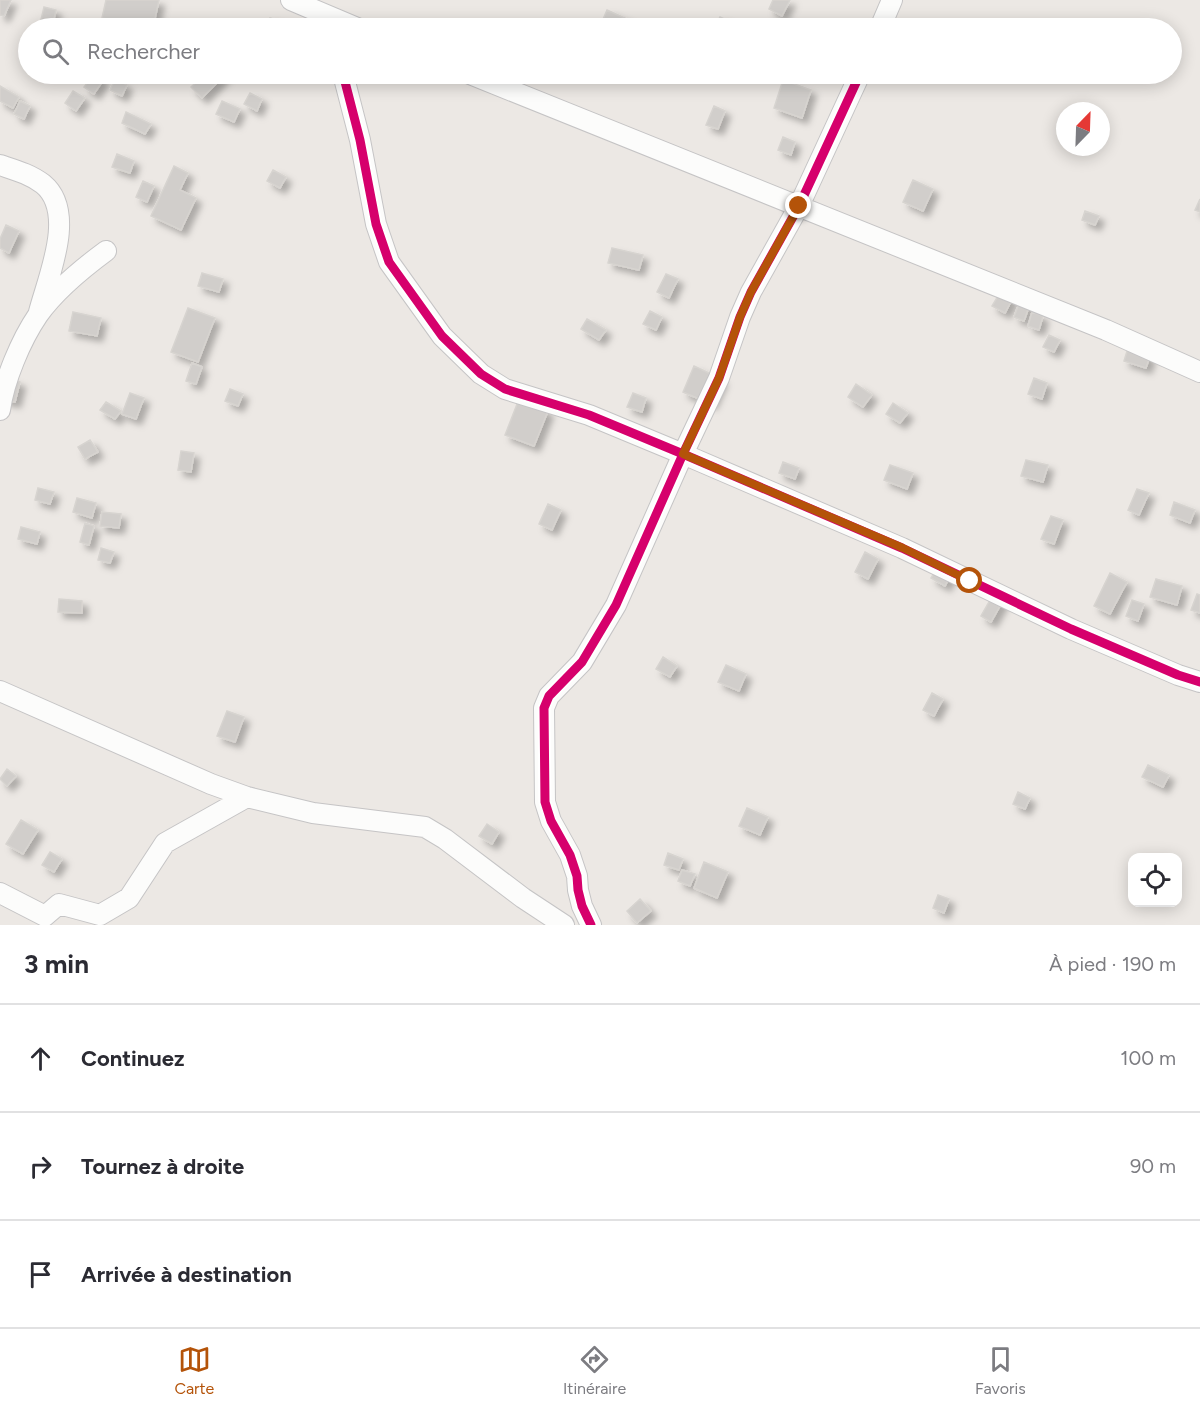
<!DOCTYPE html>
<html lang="fr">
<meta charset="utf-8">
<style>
body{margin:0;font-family:Figtree,sans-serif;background:#f2f2f3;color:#2b2b33}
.controls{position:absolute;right:18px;bottom:18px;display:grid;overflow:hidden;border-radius:12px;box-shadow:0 3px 15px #0003}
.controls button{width:54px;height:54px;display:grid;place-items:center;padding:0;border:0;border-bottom:2px solid #e1e1e2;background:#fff;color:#2b2b33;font:30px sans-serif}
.compass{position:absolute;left:1056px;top:102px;width:54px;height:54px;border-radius:50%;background:#fff;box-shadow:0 3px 15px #0003;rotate:23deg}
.stop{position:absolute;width:18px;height:18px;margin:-14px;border:4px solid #b45309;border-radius:50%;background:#fff}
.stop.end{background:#b45309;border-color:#fff;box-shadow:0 2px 6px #0008}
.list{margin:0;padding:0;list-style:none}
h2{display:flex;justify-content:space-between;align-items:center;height:78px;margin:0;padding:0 24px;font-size:26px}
h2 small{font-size:20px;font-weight:400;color:#7c7c81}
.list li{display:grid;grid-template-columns:39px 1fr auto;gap:18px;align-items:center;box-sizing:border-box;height:108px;padding:0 24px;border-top:2px solid #e1e1e2}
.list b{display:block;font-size:22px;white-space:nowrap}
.list em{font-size:20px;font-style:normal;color:#7c7c81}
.icon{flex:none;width:33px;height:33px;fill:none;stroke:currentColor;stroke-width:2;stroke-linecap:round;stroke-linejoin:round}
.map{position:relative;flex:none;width:1200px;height:925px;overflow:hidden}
.search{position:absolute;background:#fff;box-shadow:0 3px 15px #0003;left:18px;right:18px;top:18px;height:66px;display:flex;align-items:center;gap:15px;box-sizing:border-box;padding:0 21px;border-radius:33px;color:#7c7c81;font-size:22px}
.sheet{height:402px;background:#fff}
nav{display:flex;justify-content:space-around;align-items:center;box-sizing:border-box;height:84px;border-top:2px solid #e1e1e2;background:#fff;font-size:16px;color:#7c7c81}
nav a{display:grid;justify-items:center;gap:3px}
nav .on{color:#b45309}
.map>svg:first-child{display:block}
.building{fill:#d1cecb;stroke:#d7d4d0;stroke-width:1.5;filter:url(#shadow)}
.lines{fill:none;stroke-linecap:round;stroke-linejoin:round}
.street-casing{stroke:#c5c4c5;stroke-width:22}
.street{stroke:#fcfcfb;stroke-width:20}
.cycleway-casing{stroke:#fff;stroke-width:13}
.cycleway{stroke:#d6006c;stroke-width:9}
.route{stroke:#b45309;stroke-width:8}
</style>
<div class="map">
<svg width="1200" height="925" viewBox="0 0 1200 925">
<defs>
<filter id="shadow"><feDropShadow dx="5.5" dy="5.5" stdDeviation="3" flood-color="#0004"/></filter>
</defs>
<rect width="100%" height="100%" fill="#ece8e4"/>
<path class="building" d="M0,0H11L4,16L0,15Z
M106,0H159L153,28L102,18Z
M773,0H790L782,16L769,9Z
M44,7L56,10L52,28H39Z
M607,10L631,21L628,28H611L601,24Z
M720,17L742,27V28H714Z
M270,18L284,22L282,28H266Z
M94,74L104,79L94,94L84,87Z
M205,74H221L224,76L202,98L191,87Z
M115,79L127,85L122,96L110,90Z
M783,80L811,90L802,118L774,108Z
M0,86L19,97L13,108L0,101Z
M73,91L85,98L76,111L65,103Z
M250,93L262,99L257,111L244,104Z
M20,101L30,106L24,119L14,114Z
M222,101L240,109L234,122L216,114Z
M714,106L725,111L718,129L706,125Z
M126,112L151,124L145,134L122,123Z
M783,137L795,142L791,155L778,150Z
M117,154L134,161L130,173L112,167Z
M174,166L188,173L180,190L196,198L181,230L151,216Z
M273,170L286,177L280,188L267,181Z
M913,180L933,189L923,211L903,202Z
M143,181L154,186L147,202L136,197Z
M1200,199V212L1195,210Z
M1085,211L1099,216L1095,225L1082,220Z
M6,225L19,231L9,253L0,248V239Z
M612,248L643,255L639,270L608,263Z
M202,273L223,279L219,292L198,286Z
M666,274L678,279L669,298L657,292Z
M1001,291L1013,298L1005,313L992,306Z
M1020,301L1030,304L1024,321L1014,317Z
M188,308L215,318L198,362L171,352Z
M650,311L662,317L656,330L643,324Z
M73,312L101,318L97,336L69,331Z
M1032,312L1043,316L1039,330L1028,326Z
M587,319L606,330L599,340L581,329Z
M1049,335L1060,340L1054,352L1043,347Z
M1128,348L1150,356L1146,368L1124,361Z
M192,363L202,367L196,384L186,381Z
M694,366L722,379L711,404L683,392Z
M7,378L20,382L15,402L2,399Z
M1034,378L1047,383L1042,399L1028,394Z
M856,384L872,395L863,407L848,397Z
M230,389L243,394L238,406L225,401Z
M130,393L144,398L136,419L122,414Z
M633,393L646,398L642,412L627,407Z
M519,399L548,411L534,446L505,435Z
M106,402L121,411L115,419L100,410Z
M893,403L908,413L900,423L886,414Z
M90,440L98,452L85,459L78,447Z
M181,451L194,453L191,472L178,470Z
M1026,460L1048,465L1043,482L1021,476Z
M783,462L799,468L795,479L779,473Z
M890,465L913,473L907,489L884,480Z
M38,488L54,492L50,504L35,500Z
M1137,489L1149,493L1139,515L1128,510Z
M77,498L96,503L92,518L73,512Z
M1174,502L1195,510L1190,523L1170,515Z
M548,504L561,510L552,530L539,524Z
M102,512L121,514L119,528L100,526Z
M1051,516L1063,520L1054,544L1041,539Z
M85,523L94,526L89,545L80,542Z
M21,527L40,532L37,544L18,539Z
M101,548L114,552L110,563L98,560Z
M865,552L878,559L868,579L855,572Z
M941,562L954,569L945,586L931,578Z
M1110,573L1127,582L1110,614L1094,606Z
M1156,579L1182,586L1177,605L1150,597Z
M994,593L1004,599L991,622L981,616Z
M1197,594L1200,595V613L1191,610Z
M59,599L82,601V613L58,612Z
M1132,600L1144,604L1138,621L1126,616Z
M663,657L677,666L670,677L656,669Z
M726,665L746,674L739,691L718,682Z
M932,693L943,699L934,716L923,710Z
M227,711L244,717L235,742L217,736Z
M1148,765L1169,775L1163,787L1142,777Z
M7,769L16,776L7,786L0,779Z
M1018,792L1030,798L1025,809L1013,804Z
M747,808L768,817L760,835L739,826Z
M21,820L38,830L23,854L6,844Z
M487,824L499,832L492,844L479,836Z
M50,852L62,859L54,872L42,865Z
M668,853L683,859L679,870L664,865Z
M704,862L728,872L717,898L694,888Z
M682,870L695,874L690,886L678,881Z
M938,895L949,899L944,913L933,908Z
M640,899L651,911L637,923L627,911Z"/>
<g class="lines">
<defs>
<path id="street" d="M291,0L357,28
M880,28L892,0
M343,74L360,140L376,224L389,262L442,336L481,374L505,389L589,415L683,454L616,605L582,662L549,696L544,708L545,802L551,821L570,855L577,876L578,890L582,906L591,925
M470,74L1106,330L1200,372
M860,74L799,206L751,292L740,317L719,378L683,454L902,548L1071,629L1178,675L1200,682
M0,165C15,170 30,174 43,184C77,212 48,277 39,312
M0,410C4,380 21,340 38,315C55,291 83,268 106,251
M0,691L211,784L247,797L313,813L425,827L445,839L523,898L564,925
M0,893L45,916L59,904L100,915L129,898L165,843L247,797"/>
</defs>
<use href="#street" class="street-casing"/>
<use href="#street" class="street"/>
<defs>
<path id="cycleway" d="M343,74L360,140L376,224L389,262L442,336L481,374L505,389L589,415L683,454L616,605L582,662L549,696L544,708L545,802L551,821L570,855L577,876L578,890L582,906L591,925
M860,74L799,206L751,292L740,317L719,378L683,454L902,548L1071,629L1178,675L1200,682"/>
</defs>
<use href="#cycleway" class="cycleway-casing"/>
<use href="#cycleway" class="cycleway"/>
</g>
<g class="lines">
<path class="route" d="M799,206L751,292L740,317L719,378L683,454L903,548L970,581"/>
</g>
</svg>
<div class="controls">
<button><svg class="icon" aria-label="locate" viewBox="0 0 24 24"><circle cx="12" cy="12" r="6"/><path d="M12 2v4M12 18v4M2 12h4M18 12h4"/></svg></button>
</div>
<svg class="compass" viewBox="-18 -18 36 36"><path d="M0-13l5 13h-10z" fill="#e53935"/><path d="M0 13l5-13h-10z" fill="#7c7c81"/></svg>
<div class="stop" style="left:970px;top:581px"></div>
<div class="stop end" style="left:799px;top:206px"></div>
<div class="search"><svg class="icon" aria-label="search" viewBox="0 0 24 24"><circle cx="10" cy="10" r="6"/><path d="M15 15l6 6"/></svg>Rechercher</div>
</div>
<section class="sheet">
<h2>3 min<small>À pied · 190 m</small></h2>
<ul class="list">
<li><svg class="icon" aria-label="ahead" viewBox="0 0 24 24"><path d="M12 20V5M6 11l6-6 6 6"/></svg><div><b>Continuez</b></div><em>100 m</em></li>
<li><svg class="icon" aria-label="right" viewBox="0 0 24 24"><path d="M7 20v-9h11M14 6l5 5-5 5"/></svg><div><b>Tournez à droite</b></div><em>90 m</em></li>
<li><svg class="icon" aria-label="arrive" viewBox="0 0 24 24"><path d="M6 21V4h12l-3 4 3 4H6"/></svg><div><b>Arrivée à destination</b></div></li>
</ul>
</section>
<nav>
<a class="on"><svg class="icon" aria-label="map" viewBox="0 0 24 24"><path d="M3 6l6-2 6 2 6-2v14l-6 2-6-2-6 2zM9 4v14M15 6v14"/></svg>Carte</a>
<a><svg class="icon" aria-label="directions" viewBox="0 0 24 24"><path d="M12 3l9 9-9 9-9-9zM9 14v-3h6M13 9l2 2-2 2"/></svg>Itinéraire</a>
<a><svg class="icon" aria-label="saved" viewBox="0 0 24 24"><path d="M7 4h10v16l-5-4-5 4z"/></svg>Favoris</a>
</nav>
